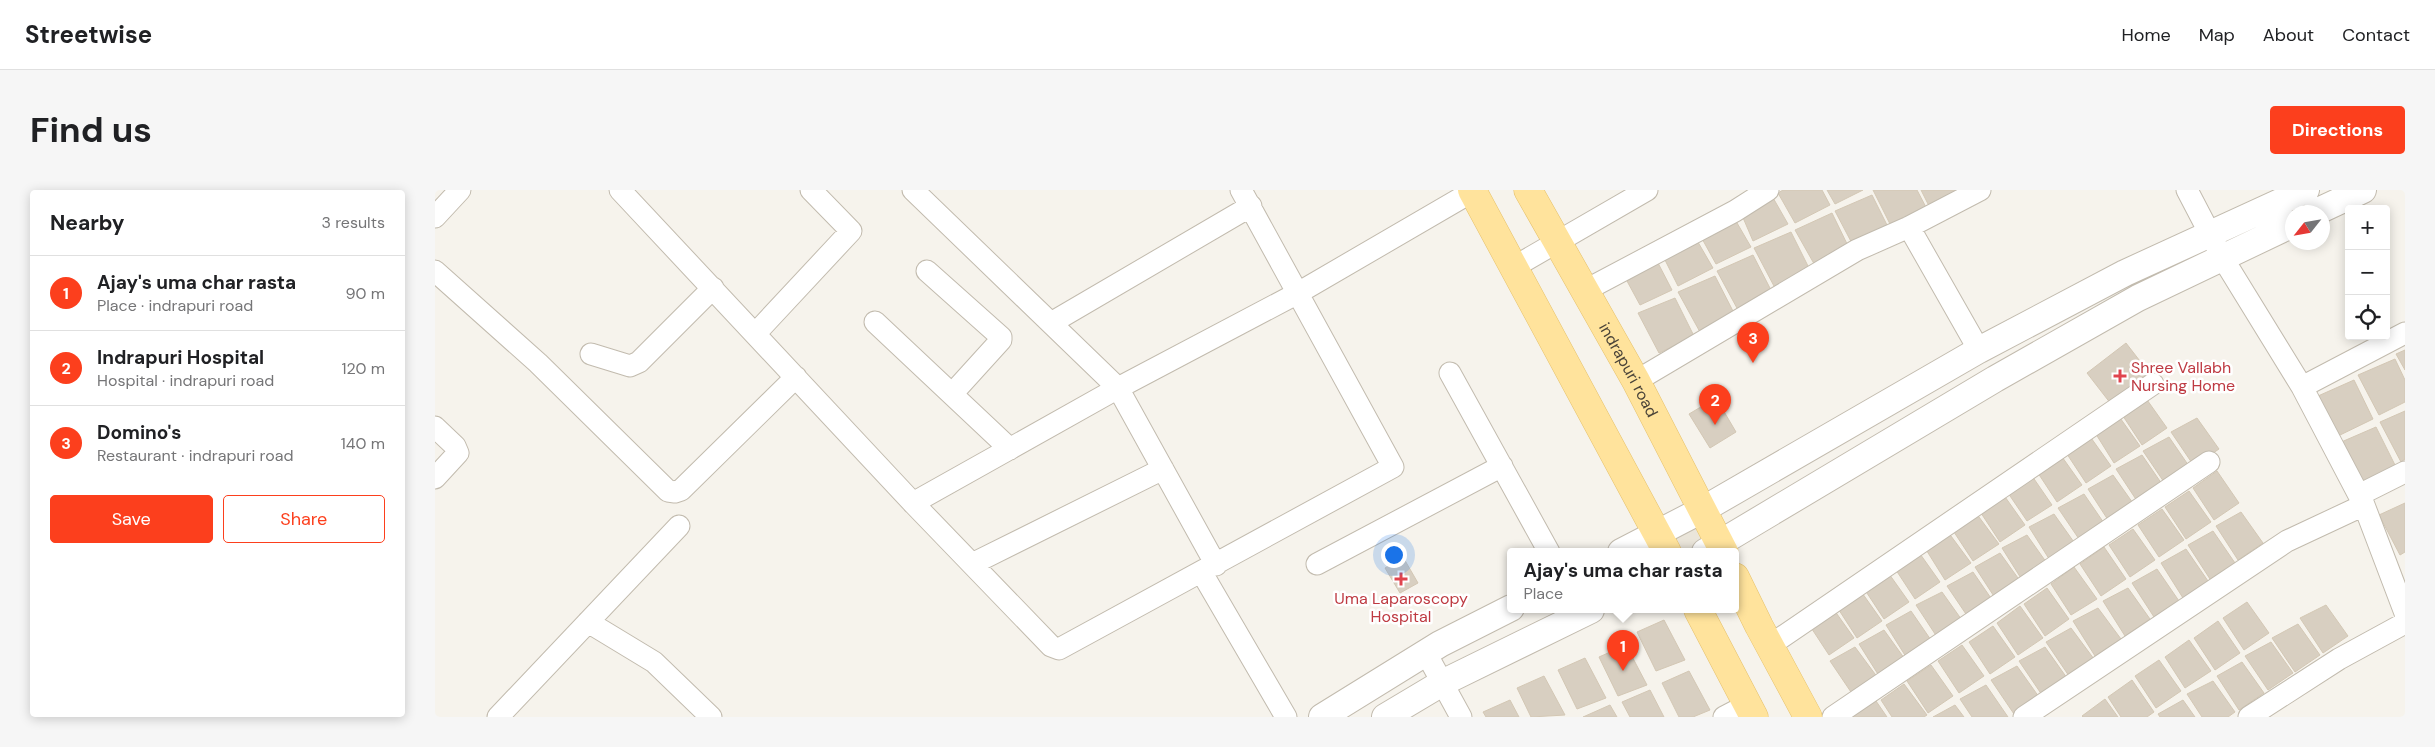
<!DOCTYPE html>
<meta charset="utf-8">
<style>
body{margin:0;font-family:"DM Sans",sans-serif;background:#f6f6f6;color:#202124}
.controls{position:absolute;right:15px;top:15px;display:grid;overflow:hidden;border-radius:5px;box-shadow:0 2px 12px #0003}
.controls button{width:45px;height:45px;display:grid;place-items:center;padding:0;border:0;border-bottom:1px solid #e0e0e0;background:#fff;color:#202124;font:25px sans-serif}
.compass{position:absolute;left:1850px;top:15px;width:45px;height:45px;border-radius:50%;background:#fff;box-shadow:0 2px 12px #0003;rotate:239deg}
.you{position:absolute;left:958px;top:364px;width:18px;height:18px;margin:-12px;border:4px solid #fff;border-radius:50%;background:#1a73e8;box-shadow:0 0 0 8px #1a73e833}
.badge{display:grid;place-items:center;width:32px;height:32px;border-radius:50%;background:#fc3f1d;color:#fff;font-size:16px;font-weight:700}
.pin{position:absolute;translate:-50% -41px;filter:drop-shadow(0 1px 2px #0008)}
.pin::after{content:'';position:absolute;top:26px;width:18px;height:15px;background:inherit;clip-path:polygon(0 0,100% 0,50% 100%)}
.popup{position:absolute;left:1072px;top:358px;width:232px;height:65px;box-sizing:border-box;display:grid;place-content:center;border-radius:5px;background:#fff;filter:drop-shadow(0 1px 4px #0005);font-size:16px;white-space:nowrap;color:#757577}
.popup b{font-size:19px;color:#202124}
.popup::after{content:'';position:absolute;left:50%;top:100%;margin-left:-10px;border:10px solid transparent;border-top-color:#fff}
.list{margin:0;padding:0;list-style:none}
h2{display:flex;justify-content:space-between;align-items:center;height:65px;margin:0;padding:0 20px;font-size:21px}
h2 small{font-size:16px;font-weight:400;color:#757577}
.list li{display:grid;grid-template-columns:32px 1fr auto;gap:15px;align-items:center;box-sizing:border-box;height:75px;padding:0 20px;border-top:1px solid #e0e0e0}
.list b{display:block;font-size:19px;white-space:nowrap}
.list p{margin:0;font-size:16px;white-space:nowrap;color:#757577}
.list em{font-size:16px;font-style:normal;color:#757577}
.actions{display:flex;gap:10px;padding:15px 20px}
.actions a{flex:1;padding:11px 0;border:1px solid #fc3f1d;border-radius:5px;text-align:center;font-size:18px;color:#fc3f1d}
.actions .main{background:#fc3f1d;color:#fff}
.icon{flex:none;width:28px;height:28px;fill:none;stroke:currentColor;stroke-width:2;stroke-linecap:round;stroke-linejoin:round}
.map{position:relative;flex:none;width:1970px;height:527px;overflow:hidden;border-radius:5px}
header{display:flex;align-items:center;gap:30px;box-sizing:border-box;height:70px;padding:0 25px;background:#fff;border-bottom:1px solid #e0e0e0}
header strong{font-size:24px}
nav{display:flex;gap:28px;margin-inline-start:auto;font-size:18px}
.intro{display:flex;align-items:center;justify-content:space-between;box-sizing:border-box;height:120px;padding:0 30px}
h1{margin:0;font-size:35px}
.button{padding:12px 22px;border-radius:5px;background:#fc3f1d;color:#fff;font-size:18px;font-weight:700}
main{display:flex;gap:30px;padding:0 30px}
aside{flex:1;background:#fff;border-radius:5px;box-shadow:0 2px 12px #0003}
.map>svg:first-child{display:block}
.residential{fill:#eae5da}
.building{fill:#d8cfc1;stroke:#d3c7b4}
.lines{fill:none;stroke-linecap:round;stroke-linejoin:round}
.minor-casing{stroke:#c2bbae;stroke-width:23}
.tertiary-casing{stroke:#c2bbae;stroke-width:28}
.primary-casing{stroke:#e6c16a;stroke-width:29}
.minor{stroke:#fff;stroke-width:21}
.tertiary{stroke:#fff;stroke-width:26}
.primary{stroke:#ffe39c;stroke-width:28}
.health-dot{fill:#e0444e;stroke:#fff;stroke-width:2}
.labels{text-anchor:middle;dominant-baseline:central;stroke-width:5;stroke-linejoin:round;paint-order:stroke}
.health-label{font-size:16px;fill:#be3a42;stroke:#fff;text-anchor:start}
.street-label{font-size:16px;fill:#4b4439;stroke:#fff}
</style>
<header>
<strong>Streetwise</strong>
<nav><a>Home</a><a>Map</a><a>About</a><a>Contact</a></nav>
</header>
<div class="intro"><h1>Find us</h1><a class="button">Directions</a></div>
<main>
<aside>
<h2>Nearby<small>3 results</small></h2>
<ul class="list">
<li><span class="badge">1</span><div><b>Ajay's uma char rasta</b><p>Place · indrapuri road</p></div><em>90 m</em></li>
<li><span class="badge">2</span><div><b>Indrapuri Hospital</b><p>Hospital · indrapuri road</p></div><em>120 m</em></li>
<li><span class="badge">3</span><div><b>Domino's</b><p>Restaurant · indrapuri road</p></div><em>140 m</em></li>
</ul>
<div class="actions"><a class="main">Save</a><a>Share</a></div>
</aside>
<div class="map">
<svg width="1970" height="527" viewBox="0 0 1970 527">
<rect width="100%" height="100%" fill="#f6f3ec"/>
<path class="residential" d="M1267,320L1270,362H1232L1222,344Z"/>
<path class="building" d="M1348,0H1387L1395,15L1360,33L1343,3Z
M1392,0H1428L1400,14Z
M1438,0H1482L1494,23L1458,40Z
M1486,0H1530L1496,20Z
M1437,5L1456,43L1421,61L1400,21Z
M1337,6L1353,34L1318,51L1306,23Z
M1397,23L1416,62L1382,79L1360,40Z
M1298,26L1316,57L1281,74L1265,45Z
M1356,42L1375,80L1340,98L1319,58Z
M1260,47L1278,78L1243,96L1228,66Z
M1318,65L1338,104L1303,120L1282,81Z
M1223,73L1237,100L1205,115L1192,91Z
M1280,86L1300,125L1265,142L1243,102Z
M1240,108L1259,146L1224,163L1203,123Z
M1691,153L1715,184L1676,214L1652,183Z
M1970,160V180L1961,164Z
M1960,169L1970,190V212L1944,225L1923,185Z
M1919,190L1938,229L1903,246L1883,206Z
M1710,207L1732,238L1707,255L1686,223Z
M1281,208L1301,242L1275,258L1254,224Z
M1970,221V269L1966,272L1945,232Z
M1683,225L1705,256L1679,273L1659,241Z
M1762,228L1784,259L1759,276L1736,242Z
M1941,237L1960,275L1925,293L1904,253Z
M1654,245L1676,276L1651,293L1630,261Z
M1734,247L1756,279L1731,295L1708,261Z
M1625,264L1647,295L1622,312L1601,280Z
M1707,265L1729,297L1704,314L1681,279Z
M1782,281L1804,313L1779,330L1758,298Z
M1595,283L1617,315L1592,331L1571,300Z
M1678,285L1700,316L1675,333L1653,299Z
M1754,301L1776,332L1751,349L1730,317Z
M1568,304L1590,335L1565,352L1544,320Z
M1649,304L1671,336L1646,352L1623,318Z
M1970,313V362L1965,365L1944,325Z
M1727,319L1749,350L1724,367L1703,335Z
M1806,322L1828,353L1803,370L1781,336Z
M1541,323L1564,354L1538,371L1517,339Z
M1619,324L1641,355L1616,372L1594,337Z
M1698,339L1720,370L1695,387L1674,355Z
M1778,341L1800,373L1775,389L1753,355Z
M1513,342L1536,373L1510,390L1490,358Z
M1592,345L1614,376L1589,393L1567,358Z
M1669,357L1691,389L1666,406L1645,374Z
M1751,359L1773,391L1748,408L1726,373Z
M1483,361L1505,392L1480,409L1459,377Z
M1565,363L1588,395L1562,411L1540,377Z
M968,367L983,393L965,403L950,378Z
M1639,377L1662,409L1636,425L1616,394Z
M1722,379L1744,411L1719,427L1697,393Z
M1452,381L1474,412L1449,429L1428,397Z
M1538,382L1560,414L1535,430L1512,396Z
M1612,398L1634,429L1610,446L1589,414Z
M1693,398L1715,429L1690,446L1668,411Z
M1425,400L1447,431L1422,448L1402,417Z
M1507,402L1529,433L1504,450L1481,415Z
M1812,412L1834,443L1809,460L1788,428Z
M1891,415L1913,446L1888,463L1865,428Z
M1585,416L1608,448L1583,465L1562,433Z
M1397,417L1419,448L1394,465L1373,433Z
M1663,418L1686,449L1660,466L1638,431Z
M1476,421L1498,453L1473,470L1451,435Z
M1229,430L1250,470L1221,481L1202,442Z
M1783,431L1805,463L1780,480L1759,448Z
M1863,434L1885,465L1860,482L1837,448Z
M1558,436L1580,467L1555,484L1534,452Z
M1636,438L1659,469L1634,486L1611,452Z
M1449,440L1472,472L1446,489L1424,454Z
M1754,450L1776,481L1750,498L1730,467Z
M1836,452L1858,483L1833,500L1810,466Z
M1191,455L1212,495L1183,506L1164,467Z
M1527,455L1549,486L1524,503L1503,471Z
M1420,457L1443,488L1418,505L1395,471Z
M1610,457L1632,488L1607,505L1584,471Z
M1150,468L1171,508L1142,519L1123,480Z
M1724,470L1746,501L1721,518L1700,486Z
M1807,472L1829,503L1804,520L1782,486Z
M1496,475L1518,506L1493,523L1472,491Z
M1582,476L1604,507L1579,524L1556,490Z
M1254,481L1275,520L1258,527H1244L1227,493Z
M1109,486L1130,525L1096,527L1082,498Z
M1697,490L1719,522L1712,527H1686L1673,507Z
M1778,491L1800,522L1793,527H1767L1752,504Z
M1469,494L1492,525L1489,527H1457L1446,510Z
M1551,495L1573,527H1537L1525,509Z
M1215,500L1229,527H1195L1187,512Z
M1670,509L1683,527H1648L1647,526Z
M1075,510L1084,527H1051L1048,522Z
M1748,510L1760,527H1725L1723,524Z
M1441,511L1452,527H1417Z
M1175,515L1182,527H1148Z
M1520,515L1529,527H1498Z"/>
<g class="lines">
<defs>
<path id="minor" d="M185,0L478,313L616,456L624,459L958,277L806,0
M478,0L683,198L781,375
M1752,0L1787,67L1867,197L1929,315L1970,423
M0,27L25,0
M1474,37L1544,160
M1079,77L1212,0
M0,81L103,173L233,301L240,302L246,300L361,187
M492,81L566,147V150L517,204
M1149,101L1300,21L1333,0
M440,132L575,259
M616,133L816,16
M320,144L416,41L376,0
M156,164L195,176L204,172L278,98
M1015,183L1114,362
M1201,191L1422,60L1474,37L1545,0
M1867,197L1970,143
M0,237L20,256L23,263L0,288
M1924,305L1970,282
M478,313L683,198L863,103L1040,0
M537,374L728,279
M882,374L1067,276
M767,383L851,527
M153,432L219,472L276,527
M1334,456L1718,194
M991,463L1026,527
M63,527L244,336
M1289,527L1312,515
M1398,527L1774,272
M1589,527L1852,351L1929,315
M1814,527L1904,469L1970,433"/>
<path id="tertiary" d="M1881,22L1928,0
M1186,362L1267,320L1544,160L1690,83L1871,0
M1270,362L1560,189L1703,108L1858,34
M887,527L1005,454L1076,418
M950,527L1007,493L1156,420"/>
<g id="primary">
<path d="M1037,0L1232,362"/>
<path id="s1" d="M1093,0L1201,191L1289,362"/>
<path d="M1300,387L1324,436L1373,527"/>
<path d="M1263,420L1319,527"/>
</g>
</defs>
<use href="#minor" class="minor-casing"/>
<use href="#tertiary" class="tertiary-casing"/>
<use href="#primary" class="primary-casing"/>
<use href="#minor" class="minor"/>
<use href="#tertiary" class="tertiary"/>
<use href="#primary" class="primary"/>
</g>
<g class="health-dot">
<path d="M1682.5 178.5h5v5h5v5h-5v5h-5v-5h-5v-5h5z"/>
<path d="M963.5 381.5h5v5h5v5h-5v5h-5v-5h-5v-5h5z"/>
</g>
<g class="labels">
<g class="health-label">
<text x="1696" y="177">Shree Vallabh<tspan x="1696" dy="18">Nursing Home</tspan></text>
<text x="966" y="408" text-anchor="middle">Uma Laparoscopy<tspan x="966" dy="18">Hospital</tspan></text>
</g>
<g class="street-label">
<text stroke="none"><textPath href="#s1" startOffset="206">indrapuri road</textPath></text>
</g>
</g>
</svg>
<div class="controls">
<button>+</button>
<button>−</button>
<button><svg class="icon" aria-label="locate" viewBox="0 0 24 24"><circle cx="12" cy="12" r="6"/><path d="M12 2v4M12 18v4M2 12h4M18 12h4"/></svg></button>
</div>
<svg class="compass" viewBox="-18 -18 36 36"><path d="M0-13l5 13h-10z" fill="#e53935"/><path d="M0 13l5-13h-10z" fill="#757577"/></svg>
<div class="you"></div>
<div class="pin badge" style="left:1188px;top:481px">1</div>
<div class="popup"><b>Ajay's uma char rasta</b>Place</div>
<div class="pin badge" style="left:1280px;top:235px">2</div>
<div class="pin badge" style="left:1318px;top:173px">3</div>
</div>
</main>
